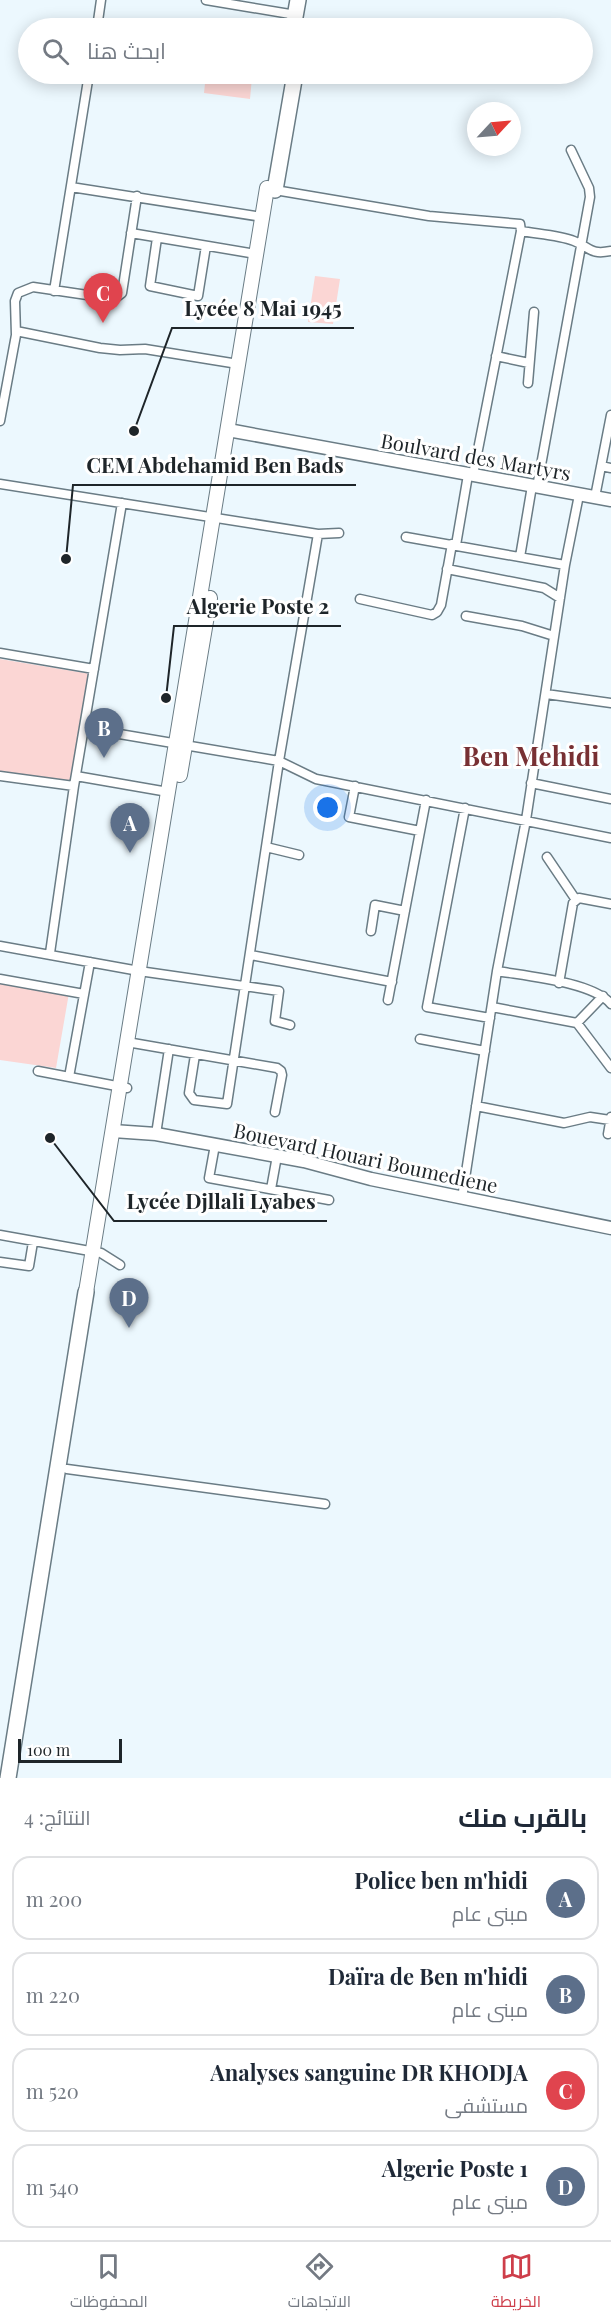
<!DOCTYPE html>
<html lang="ar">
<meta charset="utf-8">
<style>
body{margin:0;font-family:"Playfair Display",Cairo,serif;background:#f6f6f7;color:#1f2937;direction:rtl}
.compass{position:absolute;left:467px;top:102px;width:54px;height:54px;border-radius:50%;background:#fff;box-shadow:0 3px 15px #0003;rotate:64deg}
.scale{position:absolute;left:18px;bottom:15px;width:104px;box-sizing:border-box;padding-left:6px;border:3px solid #1e2529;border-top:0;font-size:16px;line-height:21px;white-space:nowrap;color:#1e2529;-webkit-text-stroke:4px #fff;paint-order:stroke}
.you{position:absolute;left:328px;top:808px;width:21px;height:21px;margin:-15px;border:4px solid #fff;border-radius:50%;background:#1a73e8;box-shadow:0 0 0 9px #1a73e833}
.badge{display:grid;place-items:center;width:39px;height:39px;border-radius:50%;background:#ce3e4a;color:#fff;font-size:20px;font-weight:700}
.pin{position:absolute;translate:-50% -50px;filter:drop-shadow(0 2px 3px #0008)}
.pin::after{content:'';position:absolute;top:32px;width:21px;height:18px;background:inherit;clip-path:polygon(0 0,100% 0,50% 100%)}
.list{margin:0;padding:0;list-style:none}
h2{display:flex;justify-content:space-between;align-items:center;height:78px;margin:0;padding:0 24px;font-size:26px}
h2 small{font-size:20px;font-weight:400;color:#747a83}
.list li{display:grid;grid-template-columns:39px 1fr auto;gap:18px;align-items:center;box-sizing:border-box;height:84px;margin:0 12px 12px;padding:0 12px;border:2px solid #e0e1e3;border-radius:18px}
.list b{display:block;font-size:22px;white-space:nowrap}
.list p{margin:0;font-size:20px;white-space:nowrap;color:#747a83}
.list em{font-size:20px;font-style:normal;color:#747a83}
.icon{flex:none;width:33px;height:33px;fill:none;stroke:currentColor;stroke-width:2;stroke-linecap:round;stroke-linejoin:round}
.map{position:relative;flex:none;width:611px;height:1778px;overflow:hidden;direction:ltr}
.search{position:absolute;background:#fff;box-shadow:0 3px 15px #0003;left:18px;right:18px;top:18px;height:66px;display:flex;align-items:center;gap:15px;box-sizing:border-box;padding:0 21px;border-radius:33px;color:#747a83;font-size:22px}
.sheet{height:462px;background:#fff}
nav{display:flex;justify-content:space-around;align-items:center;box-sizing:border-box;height:84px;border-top:2px solid #e0e1e3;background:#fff;font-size:16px;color:#747a83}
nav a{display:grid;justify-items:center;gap:3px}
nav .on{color:#ce3e4a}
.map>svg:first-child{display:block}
.green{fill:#fbd6d4}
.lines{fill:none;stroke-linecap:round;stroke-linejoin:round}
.street-casing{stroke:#6a7c85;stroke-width:11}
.secondary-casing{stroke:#6a7c85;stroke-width:15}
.primary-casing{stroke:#6a7c85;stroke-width:16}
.highway-casing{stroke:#6a7c85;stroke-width:18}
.street{stroke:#fff;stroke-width:8}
.secondary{stroke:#fff;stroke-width:12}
.primary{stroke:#fff;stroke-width:14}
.highway{stroke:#fff;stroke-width:15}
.labels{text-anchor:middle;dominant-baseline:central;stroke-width:6;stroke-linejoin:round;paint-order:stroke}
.street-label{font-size:20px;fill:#1e2529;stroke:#fff}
.district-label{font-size:26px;font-weight:bold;fill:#783033;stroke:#fff}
.leader{fill:none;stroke:#1e2529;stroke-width:2}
.callout-dot{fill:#1e2529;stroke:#fff;stroke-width:2}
.callout-label{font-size:21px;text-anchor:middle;font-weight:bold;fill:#1e2529;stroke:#fff;stroke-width:6;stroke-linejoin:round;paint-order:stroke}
</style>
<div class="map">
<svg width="611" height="1778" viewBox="0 0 611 1778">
<rect width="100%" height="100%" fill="#ecf8fe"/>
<path class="green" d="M206,74L252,77L250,99L204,93Z
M315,276L340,279L333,324L308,322Z
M0,659L91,674L73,781L0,771Z
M0,982L69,993L56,1068L0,1060Z"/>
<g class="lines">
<defs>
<path id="street" d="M206,0L296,15
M97,28L101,0
M71,187L262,217
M275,190L429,216L520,224L521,231L473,475
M521,231C537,234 559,235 574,241C591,248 590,255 611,251
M131,233L256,254
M157,238L150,286L198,296L206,246
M54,291L89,74
M16,331L100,348L120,350L145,349L238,364
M496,356L529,363
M528,383L534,312
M0,421L16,335L15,301L18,293L33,287L114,299L122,293L137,196
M601,466L611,468
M0,484L318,534L339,533
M537,487L590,197L589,188L571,150
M595,497L611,415
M406,537L565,565
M456,545L468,475
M520,557L532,486
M447,569L544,588L560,598
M360,599L432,615L437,612L441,605L452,544
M466,616L522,626L554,636
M0,653L94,669
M546,694L611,703
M84,728L279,761L316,779L611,838
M0,776L74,786
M76,776L168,792
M531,783L611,799
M355,786L349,817L420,831
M465,808L427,1007L490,1018
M266,847L299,855
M547,857L576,900
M371,931L375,905L405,911
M0,946L139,971L279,991L275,1021L290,1025
M50,953L74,786L122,503
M251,955L392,982
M497,971C526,976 593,982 611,1004
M0,979L84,994
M559,983L573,903L579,898L611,904
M388,1000L426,800
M492,1007L577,1023L611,1068
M577,1023L603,996
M420,1039L485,1051
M127,1042L277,1068L281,1071L282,1075L275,1112
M195,1055L189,1093L194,1100L227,1104L279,761L318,534
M38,1071L127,1088
M69,1077L90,962
M476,1106L564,1123L590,1117L610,1120
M156,1134L169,1049
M608,1134L611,1117
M215,1145L209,1178L329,1200
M271,1189L277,1156
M462,1198L497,971L526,820L565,565L579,495
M0,1235L101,1253L120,1265
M0,1262L29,1266L33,1242
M67,1469L325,1504"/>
<path id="secondary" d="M228,430L611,500
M113,1131L156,1134L304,1161L371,1179L611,1228"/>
<path id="primary" d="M180,775L210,598
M86,1292L267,188"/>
<path id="highway" d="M293,28L298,0
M275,190L295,74
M8,1778L86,1292"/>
</defs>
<use href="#street" class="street-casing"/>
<use href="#secondary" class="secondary-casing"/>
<use href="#primary" class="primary-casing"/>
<use href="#highway" class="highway-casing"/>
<use href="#street" class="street"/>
<use href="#secondary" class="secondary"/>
<use href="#primary" class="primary"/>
<use href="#highway" class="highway"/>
</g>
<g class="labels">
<g class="street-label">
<text transform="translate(476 456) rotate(10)">Boulvard des Martyrs</text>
<text transform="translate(366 1157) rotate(12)">Bouevard Houari Boumediene</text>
</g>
<g class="district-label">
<text x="531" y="755">Ben Mehidi</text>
</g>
</g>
<path class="leader" d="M134 431L172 328H354M66 559L73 485H356M166 698L174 626H341M50 1138L114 1221H327"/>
<g class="callout-dot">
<circle cx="134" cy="431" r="6"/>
<circle cx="66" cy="559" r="6"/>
<circle cx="166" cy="698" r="6"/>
<circle cx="50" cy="1138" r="6"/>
</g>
<g class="callout-label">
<text x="263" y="316">Lycée 8 Mai 1945</text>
<text x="215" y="473">CEM Abdehamid Ben Bads</text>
<text x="258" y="614">Algerie Poste 2</text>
<text x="221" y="1209">Lycée Djllali Lyabes</text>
</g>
</svg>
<svg class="compass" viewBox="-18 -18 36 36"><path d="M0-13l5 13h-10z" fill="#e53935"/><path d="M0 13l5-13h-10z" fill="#747a83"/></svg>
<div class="scale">100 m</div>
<div class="you"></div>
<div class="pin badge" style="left:130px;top:853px;background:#5c6f8a">A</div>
<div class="pin badge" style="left:104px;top:758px;background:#5c6f8a">B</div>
<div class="pin badge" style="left:103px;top:323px;background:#e0444e">C</div>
<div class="pin badge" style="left:129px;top:1328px;background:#5c6f8a">D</div>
<div class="search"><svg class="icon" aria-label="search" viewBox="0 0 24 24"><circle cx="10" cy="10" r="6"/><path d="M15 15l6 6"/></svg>ابحث هنا</div>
</div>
<section class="sheet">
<h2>بالقرب منك<small>النتائج: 4</small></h2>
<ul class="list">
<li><span class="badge" style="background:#5c6f8a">A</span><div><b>Police ben m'hidi</b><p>مبنى عام</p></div><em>200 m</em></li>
<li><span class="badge" style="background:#5c6f8a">B</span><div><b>Daïra de Ben m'hidi</b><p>مبنى عام</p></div><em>220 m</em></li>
<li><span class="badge" style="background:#e0444e">C</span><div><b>Analyses sanguine DR KHODJA</b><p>مستشفى</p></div><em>520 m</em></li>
<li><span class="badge" style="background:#5c6f8a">D</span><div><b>Algerie Poste 1</b><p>مبنى عام</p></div><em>540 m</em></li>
</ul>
</section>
<nav>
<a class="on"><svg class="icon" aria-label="map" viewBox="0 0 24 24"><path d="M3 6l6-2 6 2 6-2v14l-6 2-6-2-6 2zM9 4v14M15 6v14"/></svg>الخريطة</a>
<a><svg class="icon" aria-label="directions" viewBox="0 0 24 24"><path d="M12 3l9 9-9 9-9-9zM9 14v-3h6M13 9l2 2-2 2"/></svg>الاتجاهات</a>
<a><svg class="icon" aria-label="saved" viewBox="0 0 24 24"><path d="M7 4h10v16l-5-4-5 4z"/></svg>المحفوظات</a>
</nav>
